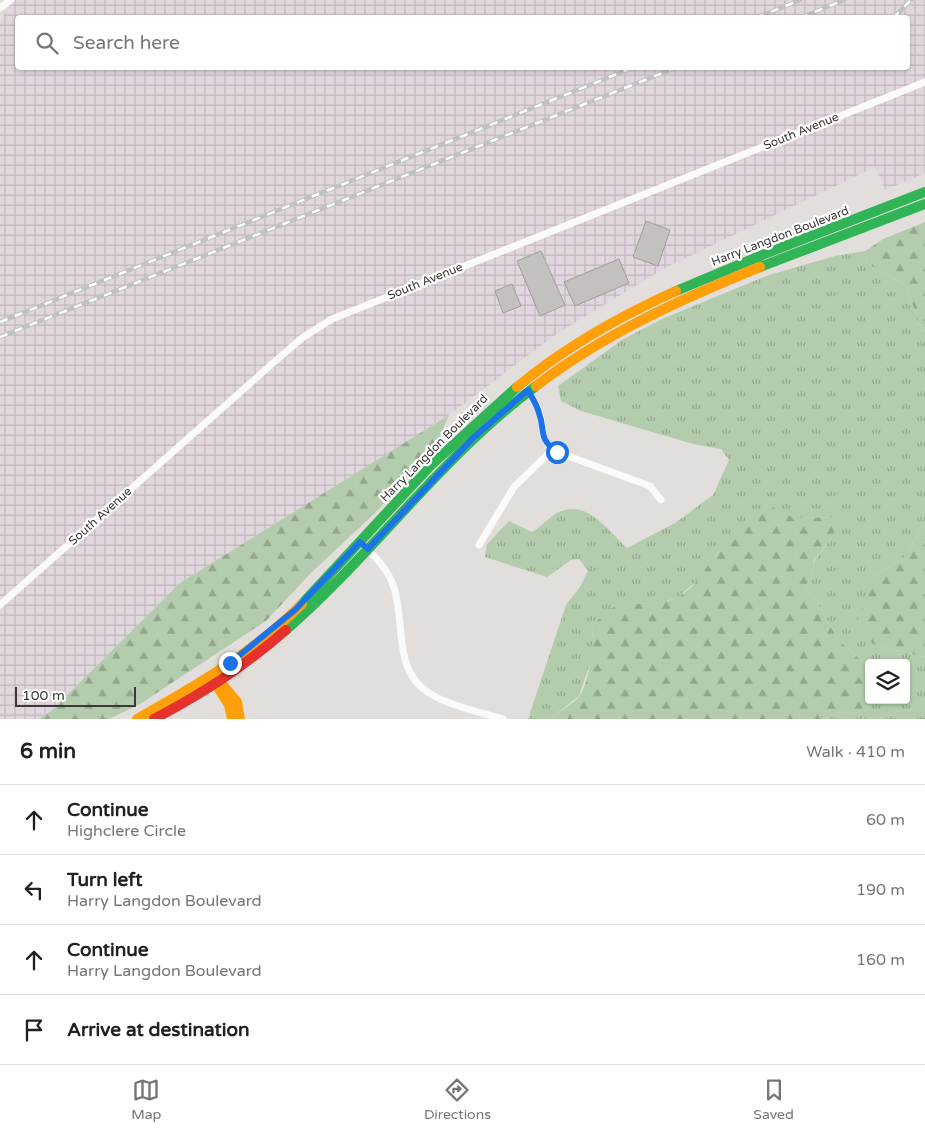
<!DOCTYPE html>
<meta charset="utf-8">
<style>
body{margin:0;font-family:"Varela Round",sans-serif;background:#f2f2f2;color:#202124}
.controls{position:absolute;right:15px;bottom:15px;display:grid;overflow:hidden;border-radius:5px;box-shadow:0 1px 4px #0004}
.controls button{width:45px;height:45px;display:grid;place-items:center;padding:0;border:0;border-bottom:1px solid #e0e0e0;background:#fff;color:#202124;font:25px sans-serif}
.scale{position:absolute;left:15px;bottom:12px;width:121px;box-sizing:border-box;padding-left:5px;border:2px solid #3b3837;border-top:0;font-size:14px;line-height:18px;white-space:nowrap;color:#3b3837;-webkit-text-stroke:4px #fff;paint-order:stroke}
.stop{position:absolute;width:15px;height:15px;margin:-11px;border:4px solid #1a73e8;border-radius:50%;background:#fff}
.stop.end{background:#1a73e8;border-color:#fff;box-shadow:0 1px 5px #0008}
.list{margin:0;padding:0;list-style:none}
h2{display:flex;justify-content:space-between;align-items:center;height:65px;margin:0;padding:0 20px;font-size:21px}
h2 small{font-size:16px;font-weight:400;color:#757577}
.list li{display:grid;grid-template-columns:32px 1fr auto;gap:15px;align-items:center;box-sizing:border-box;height:70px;padding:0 20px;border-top:1px solid #e0e0e0}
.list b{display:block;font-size:19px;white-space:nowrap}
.list p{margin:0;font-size:16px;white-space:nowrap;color:#757577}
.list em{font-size:16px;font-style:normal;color:#757577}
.icon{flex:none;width:28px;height:28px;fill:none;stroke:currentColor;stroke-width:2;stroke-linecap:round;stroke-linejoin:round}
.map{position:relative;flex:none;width:925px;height:719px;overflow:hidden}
.search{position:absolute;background:#fff;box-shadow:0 1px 4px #0004;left:15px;right:15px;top:15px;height:55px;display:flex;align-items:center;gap:12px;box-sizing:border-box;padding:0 18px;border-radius:5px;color:#757577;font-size:19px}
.sheet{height:345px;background:#fff}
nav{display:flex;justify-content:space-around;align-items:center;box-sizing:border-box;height:70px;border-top:1px solid #e0e0e0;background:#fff;font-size:14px;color:#757577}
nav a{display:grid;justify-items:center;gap:2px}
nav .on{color:#757271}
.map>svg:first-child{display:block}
.industrial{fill:url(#industrial-grid);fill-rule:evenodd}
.grass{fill:url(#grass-tufts)}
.forest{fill:url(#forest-firs)}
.building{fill:#c3c0bf;stroke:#a19e9c}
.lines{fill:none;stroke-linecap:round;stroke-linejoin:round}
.street{stroke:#fbfafa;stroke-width:7}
.fast{stroke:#30b455;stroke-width:10}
.slow{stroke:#ff9f0a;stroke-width:10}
.jam{stroke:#e5322d;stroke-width:10}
.rail-casing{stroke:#c2c1c1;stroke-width:4.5}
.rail{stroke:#fff;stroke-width:2.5;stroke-dasharray:8;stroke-linecap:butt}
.route{stroke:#1a73e8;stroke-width:6}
.labels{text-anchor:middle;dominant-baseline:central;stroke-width:4.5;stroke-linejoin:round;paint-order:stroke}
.street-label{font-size:12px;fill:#3b3837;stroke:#fff}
</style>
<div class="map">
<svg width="925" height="719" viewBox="0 0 925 719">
<defs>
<pattern id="industrial-grid" width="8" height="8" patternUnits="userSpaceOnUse" patternTransform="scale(1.25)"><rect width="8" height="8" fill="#e1d6de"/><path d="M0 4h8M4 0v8" fill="none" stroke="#c2b8bf"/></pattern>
<pattern id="grass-tufts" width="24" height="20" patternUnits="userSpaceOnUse" patternTransform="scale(1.25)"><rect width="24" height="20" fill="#b4ccae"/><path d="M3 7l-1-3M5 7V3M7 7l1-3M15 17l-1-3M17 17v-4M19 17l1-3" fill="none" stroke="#94a78e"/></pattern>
<pattern id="forest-firs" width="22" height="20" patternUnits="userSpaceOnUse" patternTransform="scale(1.25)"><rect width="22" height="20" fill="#b4ccae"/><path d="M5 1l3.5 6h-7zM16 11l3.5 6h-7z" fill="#94a78e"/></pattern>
</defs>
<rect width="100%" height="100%" fill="#e2dedc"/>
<path class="industrial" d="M11,0H925V173L885,190L875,167L663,269L558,333L449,415L180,583L50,712L38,719H0V24ZM18,18H908V68H18Z"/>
<path class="grass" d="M865,251L868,264L905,285L922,329L925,331V523L905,557L873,577V644L925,657V719H829L837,712L855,713L869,709L873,700H906V663H869V667L838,640L818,604L805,589L814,569L813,563L833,536L838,517L794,518L718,552L701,577L677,598L658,603L637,604L592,627L593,645L590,664L579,696L550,719H528L566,605L580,587L588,571L579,559L571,560L547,577L485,557L487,544L509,521L532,532C541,527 548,518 557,513C587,498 607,530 627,548L675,523L713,495L729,460L721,449L693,444L581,411L561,401L558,386L622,340L662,319L769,275L835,256Z"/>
<path class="forest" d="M925,222V331L922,329L905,285L868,264L865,251L883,239Z
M449,415L436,446L375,513L310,574L266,621L140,704L109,719H38L50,712L180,583Z
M773,507L794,518L839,517L833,536L813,562L814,569L805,589L818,604L838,640L869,667V700H873L869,709L855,713L837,712L829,719H550C559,711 572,705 579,697C590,683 593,644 592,627C597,622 602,614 608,610C625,600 656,607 676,598C696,589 705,566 720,551C735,534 753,519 773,507Z
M925,523V657L873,644L857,622L873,577L905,557Z"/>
<path class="building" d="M646,221L670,230L658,266L633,257Z
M541,251L565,305L540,316L517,261Z
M619,259L629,283L575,306L564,282Z
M512,284L521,306L503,313L495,291Z"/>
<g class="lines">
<path class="street" d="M0,8L11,0
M527,388C531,396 537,405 540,414C545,433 537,437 557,452L650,486L661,500
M479,545L514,487L553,449
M364,546C376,557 388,570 393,585C407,623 390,673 434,696C454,707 480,712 503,719
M0,605L273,363L302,338L332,319L925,82"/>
<path class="fast" d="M760,267L925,204
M676,291L767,253L925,192
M302,604L431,465L517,387
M286,630C374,553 442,456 536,386"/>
<path class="slow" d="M536,386C604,334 681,299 760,267
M517,387C564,348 620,316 676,291
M217,678L237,702L240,719
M214,681L229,705L232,719
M137,719C196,686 253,653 302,604"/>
<path class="jam" d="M154,719C205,692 242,668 286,630"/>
<defs>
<path id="rail" d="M756,18L800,0
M800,18L844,0
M893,18L911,0
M0,322L632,68
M0,337L675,68"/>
</defs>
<use href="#rail" class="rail-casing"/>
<use href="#rail" class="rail"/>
</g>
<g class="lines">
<path class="route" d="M230,663L295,610L360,542L368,549L473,438L528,390C532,398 537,405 539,413C546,432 537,437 557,452"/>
</g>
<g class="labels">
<g class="street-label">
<text transform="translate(801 131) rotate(-22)">South Avenue</text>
<text transform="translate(780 236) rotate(-21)">Harry Langdon Boulevard</text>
<text transform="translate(425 281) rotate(-22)">South Avenue</text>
<text transform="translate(434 448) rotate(-45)">Harry Langdon Boulevard</text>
<text transform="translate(100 516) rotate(-42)">South Avenue</text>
</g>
</g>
</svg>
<div class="controls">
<button><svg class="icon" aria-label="layers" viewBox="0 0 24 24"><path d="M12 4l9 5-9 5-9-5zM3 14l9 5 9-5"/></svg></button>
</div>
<div class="scale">100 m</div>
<div class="stop" style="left:557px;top:452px"></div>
<div class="stop end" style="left:230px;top:663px"></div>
<div class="search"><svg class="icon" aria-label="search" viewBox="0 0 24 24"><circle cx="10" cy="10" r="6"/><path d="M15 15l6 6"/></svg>Search here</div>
</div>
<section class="sheet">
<h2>6 min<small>Walk · 410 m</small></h2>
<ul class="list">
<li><svg class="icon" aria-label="ahead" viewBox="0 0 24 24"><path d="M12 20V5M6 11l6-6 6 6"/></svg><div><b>Continue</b><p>Highclere Circle</p></div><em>60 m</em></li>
<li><svg class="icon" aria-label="left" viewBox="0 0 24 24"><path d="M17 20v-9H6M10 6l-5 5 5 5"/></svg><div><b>Turn left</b><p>Harry Langdon Boulevard</p></div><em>190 m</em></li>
<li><svg class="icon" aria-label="ahead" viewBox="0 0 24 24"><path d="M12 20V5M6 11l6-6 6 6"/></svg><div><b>Continue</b><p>Harry Langdon Boulevard</p></div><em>160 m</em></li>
<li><svg class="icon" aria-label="arrive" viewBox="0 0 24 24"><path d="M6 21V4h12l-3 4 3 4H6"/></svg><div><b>Arrive at destination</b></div></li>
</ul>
</section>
<nav>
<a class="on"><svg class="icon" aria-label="map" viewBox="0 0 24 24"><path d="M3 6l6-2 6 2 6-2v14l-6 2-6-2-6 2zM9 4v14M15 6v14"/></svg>Map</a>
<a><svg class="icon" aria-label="directions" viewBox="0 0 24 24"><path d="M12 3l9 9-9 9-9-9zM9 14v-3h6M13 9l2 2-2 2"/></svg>Directions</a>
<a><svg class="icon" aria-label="saved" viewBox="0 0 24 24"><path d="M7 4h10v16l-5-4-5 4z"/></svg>Saved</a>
</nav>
